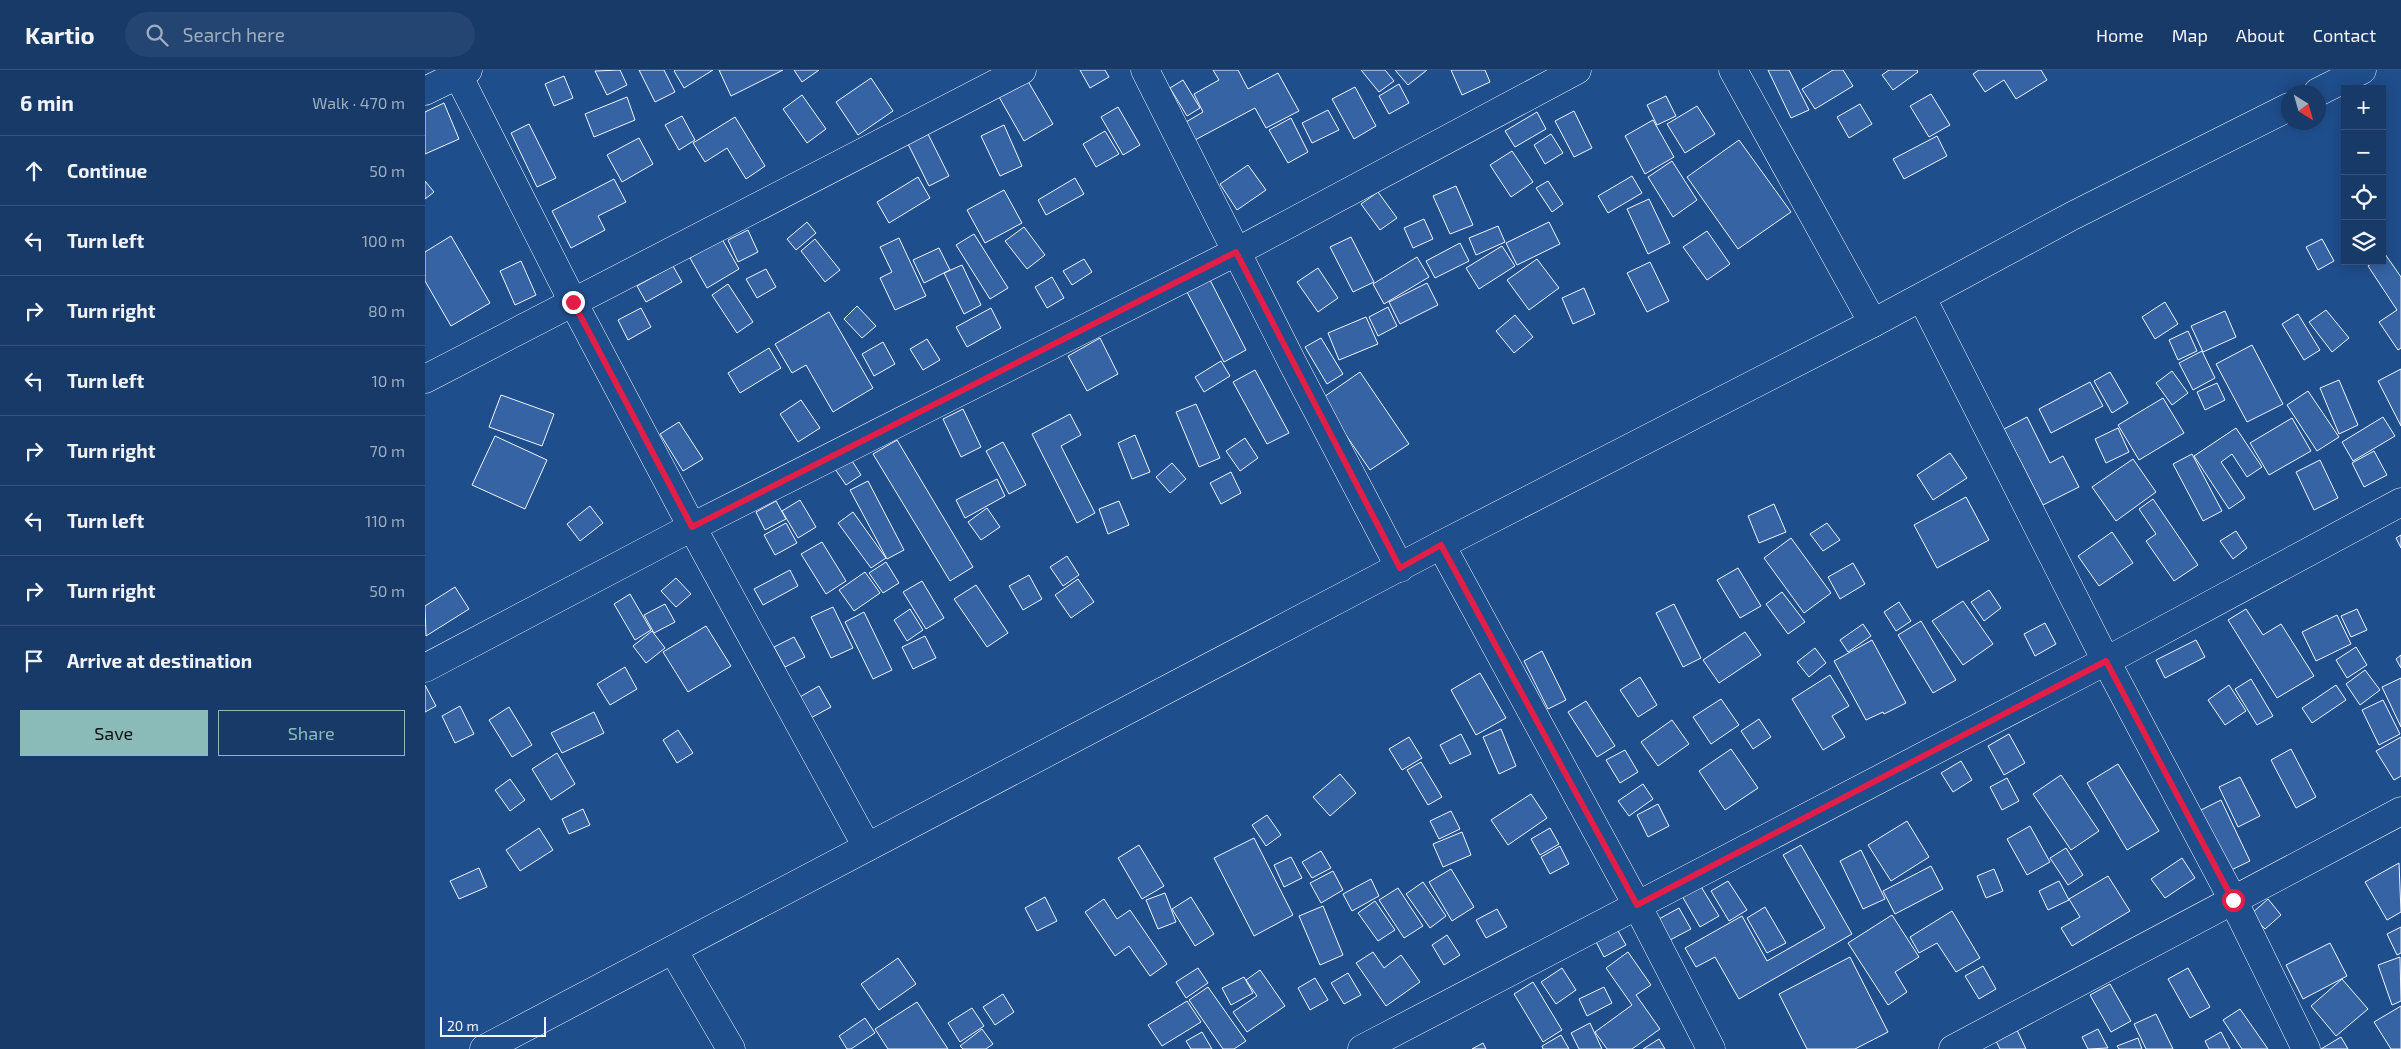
<!DOCTYPE html>
<meta charset="utf-8">
<style>
body{margin:0;font-family:"Exo 2",sans-serif;background:#244571;color:#f1f3f6}
.controls{position:absolute;right:15px;top:15px;display:grid;overflow:hidden;border-radius:0px;box-shadow:0 2px 12px #0003}
.controls button{width:45px;height:45px;display:grid;place-items:center;padding:0;border:0;border-bottom:1px solid #36547d;background:#173a69;color:#f1f3f6;font:25px sans-serif}
.compass{position:absolute;left:1856px;top:15px;width:45px;height:45px;border-radius:50%;background:#173a69;box-shadow:0 2px 12px #0003;rotate:143deg}
.scale{position:absolute;left:15px;bottom:12px;width:106px;box-sizing:border-box;padding-left:5px;border:2px solid #f2f6ff;border-top:0;font-size:14px;line-height:18px;white-space:nowrap;color:#f2f6ff;-webkit-text-stroke:4px #1f4e8c;paint-order:stroke}
.stop{position:absolute;width:15px;height:15px;margin:-11px;border:4px solid #e11d48;border-radius:50%;background:#fff}
.stop.end{background:#e11d48;border-color:#fff;box-shadow:0 1px 5px #0008}
.list{margin:0;padding:0;list-style:none}
h2{display:flex;justify-content:space-between;align-items:center;height:65px;margin:0;padding:0 20px;font-size:21px}
h2 small{font-size:16px;font-weight:400;color:#9eadc0}
.list li{display:grid;grid-template-columns:32px 1fr auto;gap:15px;align-items:center;box-sizing:border-box;height:70px;padding:0 20px;border-top:1px solid #36547d}
.list b{display:block;font-size:19px;white-space:nowrap}
.list em{font-size:16px;font-style:normal;color:#9eadc0}
.actions{display:flex;gap:10px;padding:15px 20px}
.actions a{flex:1;padding:11px 0;border:1px solid #8bbbb9;border-radius:0px;text-align:center;font-size:18px;color:#8bbbb9}
.actions .main{background:#8bbbb9;color:#111}
.icon{flex:none;width:28px;height:28px;fill:none;stroke:currentColor;stroke-width:2;stroke-linecap:round;stroke-linejoin:round}
.map{position:relative;flex:none;width:1976px;height:979px;overflow:hidden}
header{display:flex;align-items:center;gap:30px;box-sizing:border-box;height:70px;padding:0 25px;background:#173a69;border-bottom:1px solid #36547d}
header strong{font-size:24px}
nav{display:flex;gap:28px;margin-inline-start:auto;font-size:18px}
.search{width:350px;height:45px;background:#244571;display:flex;align-items:center;gap:12px;box-sizing:border-box;padding:0 18px;border-radius:28px;color:#9eadc0;font-size:19px}
main{display:flex}
aside{flex:1;background:#173a69}
.map>svg:first-child{display:block}
.building{fill:#3563a3;stroke:#f2f6ff}
.lines{fill:none;stroke-linecap:round;stroke-linejoin:round}
.street-casing{stroke:#f2f6ff;stroke-width:29}
.secondary-casing{stroke:#f2f6ff;stroke-width:29}
.street{stroke:#1f4e8c;stroke-width:28}
.secondary{stroke:#1f4e8c;stroke-width:28}
.route{stroke:#e11d48;stroke-width:6}
</style>
<header>
<strong>Kartio</strong>
<div class="search"><svg class="icon" aria-label="search" viewBox="0 0 24 24"><circle cx="10" cy="10" r="6"/><path d="M15 15l6 6"/></svg>Search here</div>
<nav><a>Home</a><a>Map</a><a>About</a><a>Contact</a></nav>
</header>
<main>
<aside>
<h2>6 min<small>Walk · 470 m</small></h2>
<ul class="list">
<li><svg class="icon" aria-label="ahead" viewBox="0 0 24 24"><path d="M12 20V5M6 11l6-6 6 6"/></svg><div><b>Continue</b></div><em>50 m</em></li>
<li><svg class="icon" aria-label="left" viewBox="0 0 24 24"><path d="M17 20v-9H6M10 6l-5 5 5 5"/></svg><div><b>Turn left</b></div><em>100 m</em></li>
<li><svg class="icon" aria-label="right" viewBox="0 0 24 24"><path d="M7 20v-9h11M14 6l5 5-5 5"/></svg><div><b>Turn right</b></div><em>80 m</em></li>
<li><svg class="icon" aria-label="left" viewBox="0 0 24 24"><path d="M17 20v-9H6M10 6l-5 5 5 5"/></svg><div><b>Turn left</b></div><em>10 m</em></li>
<li><svg class="icon" aria-label="right" viewBox="0 0 24 24"><path d="M7 20v-9h11M14 6l5 5-5 5"/></svg><div><b>Turn right</b></div><em>70 m</em></li>
<li><svg class="icon" aria-label="left" viewBox="0 0 24 24"><path d="M17 20v-9H6M10 6l-5 5 5 5"/></svg><div><b>Turn left</b></div><em>110 m</em></li>
<li><svg class="icon" aria-label="right" viewBox="0 0 24 24"><path d="M7 20v-9h11M14 6l5 5-5 5"/></svg><div><b>Turn right</b></div><em>50 m</em></li>
<li><svg class="icon" aria-label="arrive" viewBox="0 0 24 24"><path d="M6 21V4h12l-3 4 3 4H6"/></svg><div><b>Arrive at destination</b></div></li>
</ul>
<div class="actions"><a class="main">Save</a><a>Share</a></div>
</aside>
<div class="map">
<svg width="1976" height="979" viewBox="0 0 1976 979">
<rect width="100%" height="100%" fill="#1f4e8c"/>
<path class="building" d="M195,0L202,15L182,25L170,1Z
M214,0H239L250,22L230,32Z
M288,0L259,18L249,1L250,0Z
M294,0H358L306,26Z
M369,0H394L377,12Z
M655,0H680L684,7L665,18Z
M788,0H813L823,19L853,3L874,41L841,58L830,38L770,70L761,52L778,42L769,24L794,10Z
M936,0H960L969,11L954,22Z
M970,0H1002L983,15Z
M1026,0H1060L1065,12L1037,25Z
M1343,0H1364L1384,40L1366,48Z
M1408,0H1418L1428,16L1390,39L1377,19Z
M1464,0H1492L1493,2L1468,20L1457,5Z
M1554,0H1616L1622,10L1591,29L1579,10L1560,22L1548,4Z
M597,1L628,54L599,71L569,18Z
M139,6L148,28L129,36L120,14Z
M446,8L468,41L433,65L411,32Z
M758,10L775,38L762,46L745,18Z
M974,14L984,33L964,44L954,26Z
M930,17L951,56L929,69L907,29Z
M1506,24L1525,55L1504,67L1485,36Z
M377,25L401,59L382,73L358,39Z
M1241,26L1251,46L1232,55L1222,35Z
M202,27L210,50L169,67L160,44Z
M19,33L34,69L0,84V42Z
M1435,34L1447,54L1424,68L1412,47Z
M1272,36L1290,64L1260,83L1242,54Z
M693,37L715,75L698,85L676,47Z
M903,40L914,60L887,73L877,53Z
M1149,41L1167,78L1149,87L1130,51Z
M1112,42L1121,59L1090,77L1080,61Z
M257,46L270,70L254,80L240,55Z
M310,47L340,96L321,109L302,78L280,92L268,73Z
M866,48L883,82L863,93L844,60Z
M1228,50L1249,87L1220,104L1200,66Z
M104,54L131,108L112,117L86,63Z
M579,55L597,96L575,106L556,66Z
M680,61L694,84L671,97L658,74Z
M503,64L524,106L504,116L483,74Z
M1126,64L1138,83L1120,94L1109,75Z
M1512,66L1522,86L1479,109L1468,89Z
M214,68L228,94L197,112L182,85Z
M1314,70L1366,142L1313,179L1262,107Z
M1087,81L1108,112L1086,127L1065,95Z
M1247,91L1272,130L1248,147L1223,107Z
M823,95L841,120L812,140L795,114Z
M1207,106L1217,123L1183,143L1173,126Z
M493,107L505,128L464,153L452,132Z
M650,108L659,124L621,145L613,130Z
M189,109L201,132L173,146L180,160L146,178L127,141Z
M0,111L9,122L0,129Z
M1123,111L1138,134L1127,142L1111,118Z
M1031,116L1048,155L1025,164L1008,126Z
M579,120L597,153L560,173L542,140Z
M953,122L972,148L955,160L936,134Z
M1224,129L1245,173L1223,184L1202,139Z
M999,149L1008,169L988,178L979,158Z
M382,152L391,163L371,180L362,169Z
M1124,152L1135,174L1092,195L1081,173Z
M1073,156L1080,172L1051,185L1044,168Z
M599,157L620,185L602,199L580,171Z
M323,160L333,182L313,192L303,170Z
M1282,161L1305,194L1282,210L1258,177Z
M549,164L583,218L565,229L531,175Z
M26,166L65,233L26,256L0,211V182Z
M926,167L949,212L928,222L905,177Z
M474,168L501,226L470,240L455,208L467,202L455,177Z
M297,169L314,199L282,218L265,188Z
M390,169L415,200L400,212L376,181Z
M1897,169L1909,191L1893,200L1881,177Z
M1035,173L1044,191L1010,208L1001,191Z
M1077,176L1090,196L1054,219L1041,198Z
M514,178L525,200L499,213L488,190Z
M1960,184L1976,207V278L1973,280L1954,252L1972,240L1943,196L1950,191H1957V186Z
M992,187L1004,207L959,234L948,214Z
M659,189L667,202L647,215L638,201Z
M1112,189L1134,218L1104,240L1082,210Z
M96,191L111,225L90,235L75,201Z
M1225,192L1244,231L1222,242L1202,203Z
M537,195L556,235L539,244L519,203Z
M248,196L257,212L221,232L212,216Z
M893,198L913,228L893,242L872,212Z
M341,199L351,217L332,228L321,209Z
M627,207L639,228L622,238L610,217Z
M785,210L821,280L799,292L762,222Z
M1002,213L1013,235L975,254L964,232Z
M303,214L328,252L312,263L287,225Z
M1159,218L1170,244L1148,254L1137,228Z
M1740,232L1753,254L1730,269L1717,247Z
M432,236L451,256L437,268L419,249Z
M963,237L972,256L953,266L944,247Z
M216,238L226,257L203,270L193,250Z
M566,238L576,258L542,277L531,257Z
M1901,240L1924,268L1907,282L1884,252Z
M1800,241L1811,267L1778,282L1766,256Z
M404,242L448,318L408,342L381,295L367,303L350,274Z
M1873,244L1895,280L1879,290L1857,254Z
M1090,245L1108,267L1089,283L1071,261Z
M941,247L953,274L914,290L903,263Z
M1763,261L1772,281L1753,290L1744,270Z
M675,268L693,304L662,321L643,286Z
M896,268L918,304L902,314L880,277Z
M502,269L515,290L498,300L485,279Z
M458,272L470,294L449,306L437,284Z
M1827,275L1858,334L1822,352L1791,294Z
M344,278L356,298L315,323L303,303Z
M1777,281L1790,308L1768,320L1754,293Z
M796,291L805,306L779,322L770,307Z
M1976,299V356L1953,311Z
M830,300L864,363L842,374L808,312Z
M1747,301L1763,323L1747,335L1731,313Z
M935,302L984,374L945,400L896,329Z
M1685,302L1703,333L1687,343L1669,311Z
M1914,310L1933,355L1914,364L1895,318Z
M1665,312L1678,336L1626,363L1614,339Z
M1792,313L1800,330L1780,340L1772,322Z
M1883,321L1914,367L1892,381L1862,335Z
M76,325L129,344L117,376L64,357Z
M1738,328L1759,363L1714,390L1693,355Z
M376,330L395,358L373,372L355,344Z
M771,334L795,388L774,397L751,342Z
M538,339L556,377L536,387L518,349Z
M645,344L656,365L636,376L670,443L652,453L607,364Z
M1602,347L1625,393L1638,386L1654,417L1618,435L1579,359Z
M1958,347L1970,366L1928,391L1917,372Z
M1867,348L1886,381L1844,405L1825,373Z
M254,352L278,389L258,401L235,364Z
M1693,358L1704,382L1681,393L1670,369Z
M1811,358L1837,397L1822,407L1807,384L1796,392L1820,428L1804,439L1769,386Z
M710,365L725,402L707,409L693,373Z
M70,366L122,390L100,439L47,415Z
M820,368L833,388L815,401L801,381Z
M472,370L548,497L525,511L448,384Z
M578,372L601,415L584,424L561,381Z
M1949,381L1962,405L1939,417L1927,393Z
M422,383L436,405L421,415L406,393Z
M1525,383L1542,408L1508,430L1492,405Z
M1767,384L1797,441L1778,451L1748,394Z
M1708,389L1731,422L1691,451L1667,417Z
M1895,390L1913,428L1889,440L1871,402Z
M747,393L761,409L745,423L731,407Z
M806,402L816,423L796,434L785,413Z
M572,409L580,426L540,448L531,430Z
M443,411L479,480L462,489L425,420Z
M1541,427L1564,470L1512,498L1489,455Z
M1728,429L1773,495L1749,511L1721,471L1731,464L1714,439Z
M375,430L391,457L373,468L357,441Z
M351,431L361,449L340,460L331,442Z
M694,431L704,455L683,464L674,439Z
M1349,434L1361,462L1334,473L1323,446Z
M165,436L178,453L155,471L142,454Z
M562,438L575,457L556,470L543,452Z
M428,442L461,488L446,498L413,453Z
M361,453L372,473L350,485L339,465Z
M1402,453L1415,470L1398,481L1385,464Z
M1811,461L1822,478L1808,489L1795,471Z
M1687,462L1708,493L1674,516L1653,486Z
M1976,465V478L1971,468Z
M1366,468L1406,523L1379,543L1339,488Z
M397,472L421,511L401,524L376,484Z
M642,486L654,505L638,516L625,497Z
M461,492L474,513L458,523L444,503Z
M1428,493L1440,514L1415,529L1403,507Z
M1313,498L1336,536L1315,548L1292,510Z
M365,500L373,516L338,535L329,519Z
M440,502L455,523L429,541L414,520Z
M604,505L617,529L598,540L584,516Z
M251,508L266,524L251,537L236,521Z
M653,509L669,532L646,548L630,525Z
M497,511L519,548L501,559L478,522Z
M551,515L583,563L562,577L529,529Z
M30,517L44,539L1,566L0,536Z
M1564,520L1576,538L1559,551L1546,532Z
M1357,522L1380,552L1363,564L1341,534Z
M205,524L226,560L210,570L189,534Z
M1538,531L1568,574L1538,595L1507,551Z
M1474,532L1486,551L1471,561L1459,542Z
M240,534L250,552L229,563L219,545Z
M1249,534L1276,588L1258,597L1231,543Z
M408,537L428,578L406,588L386,547Z
M485,539L498,560L482,571L469,550Z
M1821,539L1838,565L1856,554L1889,606L1852,628L1803,550Z
M1932,539L1942,560L1926,567L1916,546Z
M439,542L467,600L448,609L420,552Z
M1912,545L1926,574L1891,591L1877,562Z
M1496,551L1531,610L1508,623L1473,565Z
M1620,553L1631,574L1610,586L1599,564Z
M1438,554L1446,566L1423,582L1415,570Z
M281,556L306,596L263,622L238,582Z
M227,561L240,578L221,593L208,576Z
M1320,562L1336,585L1294,613L1278,590Z
M500,566L511,588L488,599L477,577Z
M369,567L380,587L360,597L349,577Z
M1447,570L1481,633L1459,644L1458,642L1441,650L1409,591Z
M1771,570L1780,587L1740,608L1731,590Z
M1931,577L1942,595L1922,608L1911,590Z
M1390,578L1401,593L1384,607L1372,592Z
M1117,581L1141,630L1123,639L1099,591Z
M1976,585V598L1971,589Z
M200,597L212,619L185,635L172,614Z
M1940,600L1955,620L1935,635L1921,614Z
M1055,603L1081,648L1051,665L1026,620Z
M1405,605L1424,636L1407,646L1420,667L1398,680L1367,629Z
M1215,607L1232,635L1213,647L1195,620Z
M1976,608V657L1957,617Z
M1826,609L1848,646L1832,655L1810,619Z
M0,615L11,636L0,642Z
M1804,615L1821,641L1800,655L1783,630Z
M1911,615L1921,630L1887,653L1877,638Z
M394,616L406,637L384,649L373,628Z
M1296,629L1314,655L1286,674L1268,647Z
M1958,630L1975,664L1954,675L1937,640Z
M1161,631L1190,676L1172,687L1143,642Z
M35,636L49,664L30,673L17,646Z
M84,637L107,675L87,687L64,650Z
M169,642L179,663L137,683L126,663Z
M1334,649L1346,667L1328,679L1316,661Z
M1247,650L1264,674L1233,696L1216,672Z
M1076,659L1091,696L1074,704L1058,667Z
M253,660L268,683L252,693L238,670Z
M1036,664L1046,684L1025,694L1015,675Z
M1584,664L1600,693L1579,705L1563,676Z
M984,667L997,688L977,700L964,679Z
M1976,667V706L1969,710L1951,681Z
M1306,679L1333,718L1300,740L1274,701Z
M1866,679L1891,727L1871,738L1846,690Z
M1200,680L1213,702L1195,713L1181,690Z
M132,683L150,714L126,730L107,699Z
M1536,691L1547,710L1528,722L1516,703Z
M996,692L1017,727L1003,735L982,700Z
M1693,694L1734,761L1702,780L1662,713Z
M915,704L931,723L905,746L888,727Z
M1636,705L1674,761L1646,780L1608,724Z
M1815,707L1835,746L1813,757L1794,717Z
M1582,708L1594,731L1577,740L1565,717Z
M85,709L100,730L85,741L70,720Z
M1218,714L1228,729L1204,746L1193,731Z
M1106,724L1122,748L1083,775L1066,750Z
M1796,730L1825,791L1802,802L1774,741Z
M1233,734L1244,756L1223,767L1212,745Z
M158,739L165,755L144,764L137,749Z
M1026,741L1035,759L1014,769L1005,751Z
M842,745L856,765L841,776L827,755Z
M1482,751L1504,787L1466,811L1443,775Z
M1605,756L1625,792L1602,805L1582,769Z
M114,758L128,780L95,801L81,780Z
M1125,758L1134,774L1115,785L1106,769Z
M1037,762L1046,785L1018,797L1008,774Z
M829,768L868,845L829,866L789,788Z
M714,775L739,816L717,829L693,788Z
M1376,775L1427,864L1314,929L1290,887L1271,897L1260,878L1317,846L1342,891L1400,858L1358,785Z
M1135,776L1144,794L1125,804L1116,787Z
M1641,778L1658,805L1643,815L1625,788Z
M1436,780L1460,829L1438,839L1415,791Z
M896,781L906,798L887,808L877,792Z
M866,787L877,808L859,817L849,795Z
M1757,788L1770,808L1740,828L1726,809Z
M1974,793L1976,842L1962,850L1940,812Z
M1506,796L1518,819L1470,844L1458,821Z
M54,798L62,817L34,829L25,811Z
M1026,799L1049,837L1027,851L1004,812Z
M1569,799L1578,821L1561,828L1552,806Z
M908,801L918,820L896,833L885,813Z
M1683,806L1705,841L1647,876L1636,858L1655,847L1644,829Z
M946,809L954,826L927,841L918,824Z
M1303,811L1322,840L1304,851L1286,821Z
M1634,811L1644,830L1623,840L1614,821Z
M998,812L1021,846L1005,858L981,824Z
M1275,815L1294,846L1275,857L1257,826Z
M973,818L998,856L979,868L954,830Z
M740,823L751,852L733,859L721,830Z
M620,827L632,851L612,861L600,838Z
M766,827L789,864L770,876L747,839Z
M679,829L692,849L705,840L742,894L725,906L704,876L690,886L660,842Z
M1843,829L1856,845L1840,859L1826,844Z
M950,831L970,860L953,871L933,843Z
M898,836L918,885L895,895L874,846Z
M1340,837L1361,873L1342,883L1322,848Z
M1254,838L1266,859L1245,870L1234,849Z
M1072,839L1082,857L1061,868L1051,850Z
M1527,841L1555,888L1531,902L1512,873L1494,883L1485,867Z
M1467,845L1494,887L1470,902L1482,922L1463,935L1423,873Z
M1189,854L1201,875L1179,887L1168,866Z
M1976,857V883L1972,885L1962,864Z
M1022,865L1035,885L1019,895L1007,875Z
M1905,873L1922,906L1878,929L1861,895Z
M948,882L959,898L976,885L995,912L961,936L931,893Z
M1203,882L1226,915L1211,925L1235,959L1207,979H1182L1170,962L1207,935L1181,898Z
M1425,887L1463,962L1430,979H1382L1354,924Z
M1975,887L1976,931L1967,935L1953,895Z
M473,888L491,914L454,940L436,914Z
M1558,896L1571,919L1554,929L1540,906Z
M773,898L783,913L761,928L751,912Z
M1137,898L1151,920L1131,934L1116,912Z
M1763,898L1785,937L1765,948L1743,909Z
M835,900L860,936L822,962L808,942L832,926L821,910Z
M923,903L936,925L919,934L906,913Z
M819,907L828,923L806,935L797,918Z
M890,908L903,930L885,940L873,918Z
M1917,909L1943,939L1911,966L1886,936Z
M1108,912L1137,960L1118,972L1089,924Z
M1685,914L1706,951L1686,962L1665,925Z
M783,917L821,971L809,979H798L764,930Z
M1179,917L1187,933L1162,946L1154,929Z
M578,924L589,942L570,955L558,937Z
M762,931L776,952L737,976L723,955Z
M492,932L523,979H463L450,959Z
M1976,936V979H1966L1949,952Z
M547,938L559,956L535,972L523,953Z
M1815,939L1843,979H1817L1798,950Z
M1731,944L1748,979H1721L1709,954Z
M440,948L450,963L426,979H422L414,966Z
M1165,953L1177,979H1154L1146,963Z
M557,959L568,974L561,979H538L535,976Z
M1673,959L1683,978L1663,979L1657,967Z
M1592,960L1601,979H1575L1571,971Z
M777,962L787,979H766L761,971Z
M1796,962L1805,979H1784L1780,971Z
M1136,965L1144,979H1118L1117,976Z
M1916,967L1923,979H1896Z
M1713,968L1717,979H1694L1692,976Z
M1234,969L1240,979H1218Z
M1058,973L1061,979H1047Z"/>
<g class="lines">
<defs>
<path id="street" d="M720,0L868,294L975,498
M1308,0L1448,253
M33,5L148,232L267,457L442,777
M0,21L43,0
M1497,228L1681,591L1808,830L1881,979
M0,309L597,0
M1016,475L1212,835L1286,979
M0,598L267,457L811,182L1152,0
M248,880L306,979
M937,979L1681,591L1976,432
M1528,979L1976,741"/>
<path id="secondary" d="M1893,22L1937,0
M59,979L1016,475L1448,253L1647,146L1864,37"/>
</defs>
<use href="#street" class="street-casing"/>
<use href="#secondary" class="secondary-casing"/>
<use href="#street" class="street"/>
<use href="#secondary" class="secondary"/>
</g>
<g class="lines">
<path class="route" d="M148,232L267,457L811,182L975,498L1016,475L1212,835L1681,591L1808,830"/>
</g>
</svg>
<div class="controls">
<button>+</button>
<button>−</button>
<button><svg class="icon" aria-label="locate" viewBox="0 0 24 24"><circle cx="12" cy="12" r="6"/><path d="M12 2v4M12 18v4M2 12h4M18 12h4"/></svg></button>
<button><svg class="icon" aria-label="layers" viewBox="0 0 24 24"><path d="M12 4l9 5-9 5-9-5zM3 14l9 5 9-5"/></svg></button>
</div>
<svg class="compass" viewBox="-18 -18 36 36"><path d="M0-13l5 13h-10z" fill="#e53935"/><path d="M0 13l5-13h-10z" fill="#9eadc0"/></svg>
<div class="scale">20 m</div>
<div class="stop" style="left:1808px;top:830px"></div>
<div class="stop end" style="left:148px;top:232px"></div>
</div>
</main>
